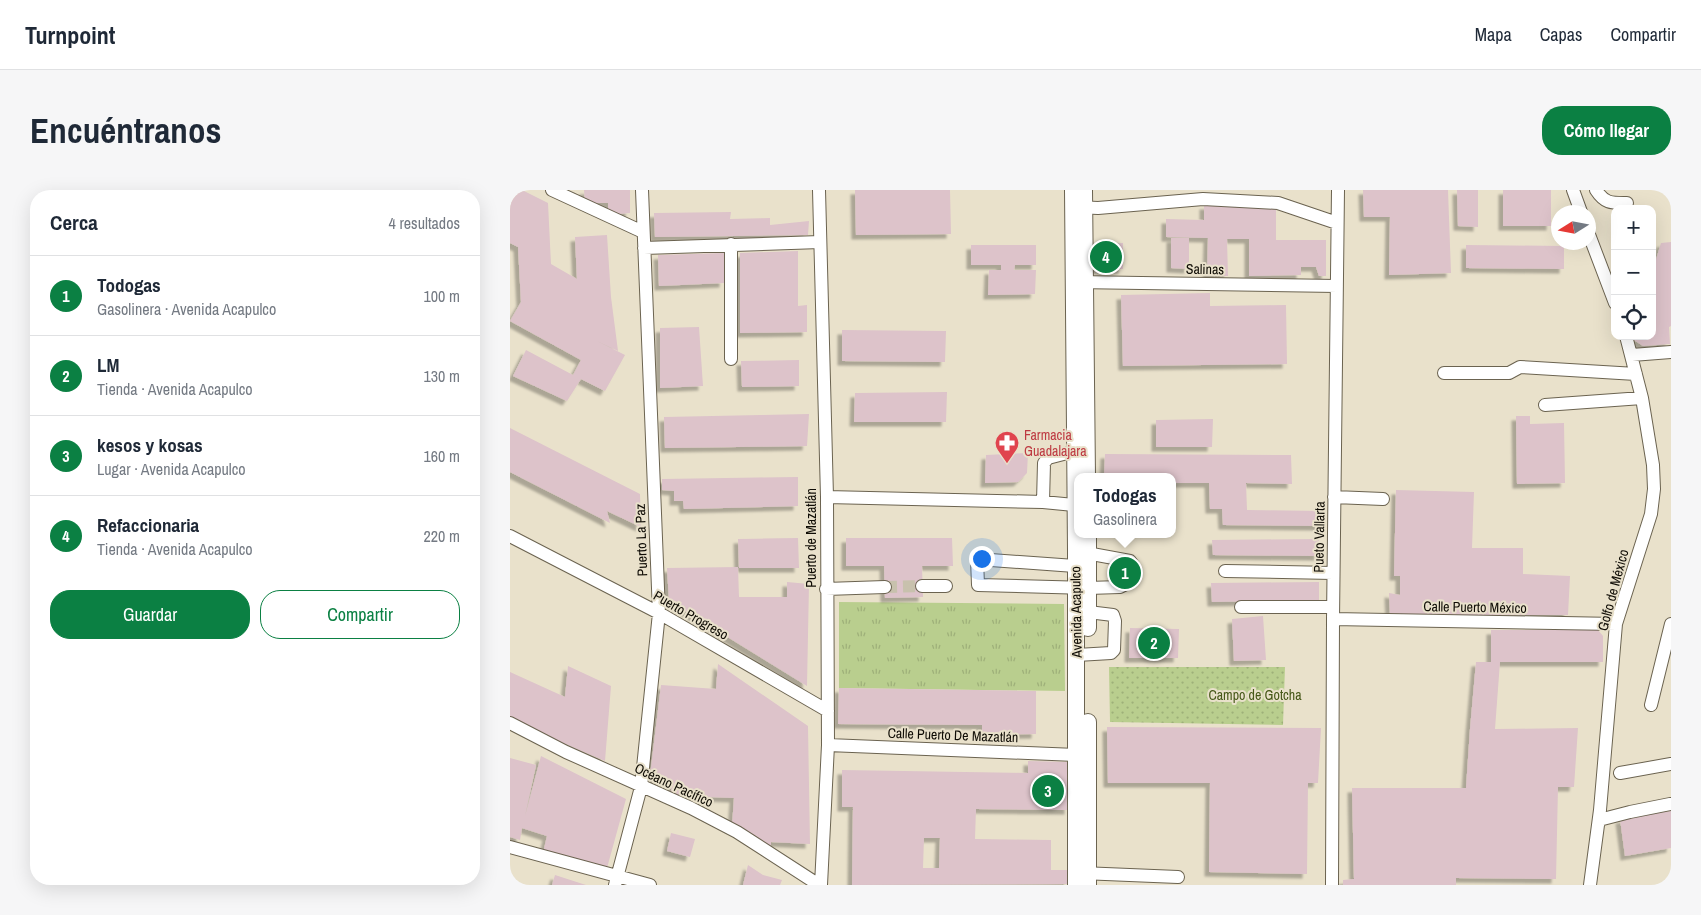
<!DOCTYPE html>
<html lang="es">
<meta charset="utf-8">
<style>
body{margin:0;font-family:"Archivo Narrow",sans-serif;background:#f6f6f7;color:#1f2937}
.controls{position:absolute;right:15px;top:15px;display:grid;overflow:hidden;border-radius:10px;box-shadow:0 5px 20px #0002}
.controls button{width:45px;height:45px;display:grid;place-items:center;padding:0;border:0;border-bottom:1px solid #e0e1e3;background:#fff;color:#1f2937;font:25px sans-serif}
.compass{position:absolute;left:1041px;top:15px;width:45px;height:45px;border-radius:50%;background:#fff;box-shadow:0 5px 20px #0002;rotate:259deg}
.you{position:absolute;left:471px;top:368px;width:18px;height:18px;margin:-12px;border:4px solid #fff;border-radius:50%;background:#1a73e8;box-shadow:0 0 0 8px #1a73e833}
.badge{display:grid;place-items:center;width:32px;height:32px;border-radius:50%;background:#0b8043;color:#fff;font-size:16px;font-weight:700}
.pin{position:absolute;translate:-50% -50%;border:2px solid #fff;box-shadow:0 1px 5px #0006}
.popup{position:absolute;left:564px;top:283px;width:102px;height:65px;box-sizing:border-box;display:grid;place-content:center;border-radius:10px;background:#fff;filter:drop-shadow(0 1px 4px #0005);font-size:16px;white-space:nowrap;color:#747a83}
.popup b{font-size:19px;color:#1f2937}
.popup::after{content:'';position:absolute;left:50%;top:100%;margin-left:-10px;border:10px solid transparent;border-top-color:#fff}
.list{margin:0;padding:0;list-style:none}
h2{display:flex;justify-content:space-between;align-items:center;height:65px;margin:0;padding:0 20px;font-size:21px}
h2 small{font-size:16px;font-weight:400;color:#747a83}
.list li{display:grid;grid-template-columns:32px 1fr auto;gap:15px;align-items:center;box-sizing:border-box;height:80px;padding:0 20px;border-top:1px solid #e0e1e3}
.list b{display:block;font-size:19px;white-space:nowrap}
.list p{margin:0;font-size:16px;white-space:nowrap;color:#747a83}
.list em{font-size:16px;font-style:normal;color:#747a83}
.actions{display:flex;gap:10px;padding:15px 20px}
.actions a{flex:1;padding:11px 0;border:1px solid #0b8043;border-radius:20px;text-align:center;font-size:18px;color:#0b8043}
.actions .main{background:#0b8043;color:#fff}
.icon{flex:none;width:28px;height:28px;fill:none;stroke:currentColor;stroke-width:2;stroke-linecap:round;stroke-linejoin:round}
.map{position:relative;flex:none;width:1161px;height:695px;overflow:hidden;border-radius:20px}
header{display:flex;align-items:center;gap:30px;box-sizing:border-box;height:70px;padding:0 25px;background:#fff;border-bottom:1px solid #e0e1e3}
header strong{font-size:24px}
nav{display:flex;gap:28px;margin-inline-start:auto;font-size:18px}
.intro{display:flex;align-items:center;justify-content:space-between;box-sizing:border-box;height:120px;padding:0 30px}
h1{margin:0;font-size:35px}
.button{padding:12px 22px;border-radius:20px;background:#0b8043;color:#fff;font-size:18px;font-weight:700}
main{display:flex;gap:30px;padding:0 30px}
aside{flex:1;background:#fff;border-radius:20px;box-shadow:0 5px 20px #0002}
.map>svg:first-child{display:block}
.grass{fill:url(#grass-tufts)}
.park{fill:url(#park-dots)}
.building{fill:#ddc3ca;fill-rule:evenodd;filter:url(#shadow)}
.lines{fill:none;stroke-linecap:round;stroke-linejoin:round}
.minor-tunnel{stroke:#c8c1ad;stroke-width:12;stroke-dasharray:12 6;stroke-linecap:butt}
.minor-casing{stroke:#6b6350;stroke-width:14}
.major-casing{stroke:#6b6350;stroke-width:18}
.minor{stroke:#fff;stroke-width:12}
.major{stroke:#fff;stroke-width:16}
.labels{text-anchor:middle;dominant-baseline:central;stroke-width:4;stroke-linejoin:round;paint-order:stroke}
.street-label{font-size:14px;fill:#0f0c05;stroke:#e9e1cb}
.health-label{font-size:14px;fill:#be3a42;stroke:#e9e1cb;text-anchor:start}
.park-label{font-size:14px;fill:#465818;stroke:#e9e1cb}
</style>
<header>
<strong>Turnpoint</strong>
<nav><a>Mapa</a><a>Capas</a><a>Compartir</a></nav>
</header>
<div class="intro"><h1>Encuéntranos</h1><a class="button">Cómo llegar</a></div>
<main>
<aside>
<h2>Cerca<small>4 resultados</small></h2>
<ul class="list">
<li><span class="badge">1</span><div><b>Todogas</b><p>Gasolinera · Avenida Acapulco</p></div><em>100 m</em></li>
<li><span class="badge">2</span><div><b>LM</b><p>Tienda · Avenida Acapulco</p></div><em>130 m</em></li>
<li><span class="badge">3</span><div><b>kesos y kosas</b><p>Lugar · Avenida Acapulco</p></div><em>160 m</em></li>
<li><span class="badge">4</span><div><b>Refaccionaria</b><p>Tienda · Avenida Acapulco</p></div><em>220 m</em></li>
</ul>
<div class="actions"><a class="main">Guardar</a><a>Compartir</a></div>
</aside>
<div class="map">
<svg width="1161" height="695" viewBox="0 0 1161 695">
<defs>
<pattern id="grass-tufts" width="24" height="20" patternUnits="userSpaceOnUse" patternTransform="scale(1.25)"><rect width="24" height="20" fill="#b9ce8e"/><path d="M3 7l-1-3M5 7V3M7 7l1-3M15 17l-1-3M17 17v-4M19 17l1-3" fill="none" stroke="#9eb079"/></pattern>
<pattern id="park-dots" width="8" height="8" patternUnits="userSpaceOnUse" patternTransform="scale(1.25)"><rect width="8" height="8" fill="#b9ce8e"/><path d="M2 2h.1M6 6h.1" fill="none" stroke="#9eb079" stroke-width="1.8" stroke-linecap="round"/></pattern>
<filter id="shadow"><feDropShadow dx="-4.5" dy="4.5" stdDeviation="1" flood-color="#0004"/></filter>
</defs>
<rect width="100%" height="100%" fill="#e9e1cb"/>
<path class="grass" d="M329,412L554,414L555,501L329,498Z"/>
<path class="park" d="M599,477H775L773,535L600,532Z"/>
<path class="building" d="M0,0H12L38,13L41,74L67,89L65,47L97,45L101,107L108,161L87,151L115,165L95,201L71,189L57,211L3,186L16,160L63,185L71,170L0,131L11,112L8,57L0,53Z
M74,0H120V23L98,25V13H75Z
M345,0H440L441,44L346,45Z
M853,0H938L941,83L879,85L880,27H854Z
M947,0H968V37L948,36Z
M993,0H1041V36H993Z
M694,15L766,16V50H816V86H809L806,77H791V85L739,86V49H717L718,86H697L698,48L656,47V29L694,30Z
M221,22L220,29L260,28V35L299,31L298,45L145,47L144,23Z
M661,48H679V79L661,78Z
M1161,52V136L1159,137L1160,154L1133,156L1124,150L1125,146H1142V83L1151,53Z
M613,53V79L580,80L579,54Z
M461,55H526V75H505L504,80H526L525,104L478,105L479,80H491V75H461Z
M956,55L1054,56V79L956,78Z
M288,61V116L297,115V142L230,143V63Z
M214,63V93L149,96L148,65Z
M700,103V116L776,115L777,174L613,176L611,105Z
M189,137L193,196L150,198V138Z
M332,140L436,141L435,172L332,171Z
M289,170V196L232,197L231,171Z
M437,202L436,232H344L345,203Z
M299,224L297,256L155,258L154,227Z
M1006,226H1020V234L1054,233L1055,293L1007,294Z
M703,229L702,257H646V230Z
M0,238L130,304L131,337L97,321L100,333L0,282Z
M518,263L517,283L508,292L475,293L476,265Z
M595,264L781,265L782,294L736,293L737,320L813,321V336L713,335L712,319H700L699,293H662V287H594Z
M288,287V316L174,319L173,311H164V301L152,300V289Z
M886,300L964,302L962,358H1013V384L1060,386L1058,425H880L879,403L890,405V386H884Z
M288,348L289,378H229L228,349Z
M336,348H442L443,376H412L413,407L375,408L374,376H336Z
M809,349V366L703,365L702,350Z
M228,377L229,407H277V392L299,394L297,496L159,411L157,378Z
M611,377H618L619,389H611Z
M809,392V410L702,412L701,393Z
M753,426L756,470L724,471L722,429Z
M620,438L669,439L668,468H619Z
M981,440H1088L1093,446V472H990L985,539L1068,538L1064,597H1048L1046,689L946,688V695H833V690L844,689L842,598H956L960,539L966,472H981Z
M208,474L298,536L300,654L261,652V660L222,636L224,608L171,606L161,601L162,593H143L140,586L151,495L206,499Z
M58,476L101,496L95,571L0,530V482L55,507Z
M329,498L526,501V544L472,545V535L328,534Z
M597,537L811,538L808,593H798L797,684L699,682L700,593H598Z
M31,566L116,609L97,678L33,663L37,646L12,638L10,650L0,647V568L26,575L15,626Z
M518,571L559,572V620L466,619L465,649L541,650V680H558V694L342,695L343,617H332V580L518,583ZM414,648H430L429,678H413Z
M1161,621V658L1115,666L1110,629Z
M161,643L185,649L180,667L157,661Z
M238,675L253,685L272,690L270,695H233Z
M45,685L76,695H42Z"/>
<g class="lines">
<path class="minor-tunnel" d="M375,397L412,396"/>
<defs>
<path id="minor" d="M42,0L133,42
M309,0L317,307L318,555L311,695
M1063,0L1071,22
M1086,0C1095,14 1102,13 1117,13
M566,17L588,18L693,9L768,13L827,33
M1078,42L1105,113
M134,58L310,52
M566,92L827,96
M1122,165L1161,162
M221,169V54
M934,183H999L1010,177L1126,184
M1035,215L1132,208
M317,307L533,312L564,315
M824,307L873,309
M533,312L534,273L538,268L565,261
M0,346L149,423L318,521
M565,376L467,369L468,395L578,398L610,397L622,391C625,384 626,378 620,371L571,362
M715,381L823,383
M412,396H436
M316,399L375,397
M731,417H823
M823,429L1106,434
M567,465L601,463L604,460L605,431L603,425L570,421
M1141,515L1161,434
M0,533L56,562L181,618L227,642L309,695
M318,555L566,565
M1110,583L1161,574
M1089,630L1120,622L1160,614
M0,657L140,695
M571,683L668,687
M105,695L131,597L149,423L132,0
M822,695L823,429L828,0
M1080,695L1090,620L1106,434L1141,324L1144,299L1143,275L1132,208L1116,146"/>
<path id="major" d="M563,0L566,361V695
M574,0L577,287
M578,438V344
M578,532V695"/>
</defs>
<use href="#minor" class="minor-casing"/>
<use href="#major" class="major-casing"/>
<use href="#minor" class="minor"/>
<use href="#major" class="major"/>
</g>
<defs>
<symbol id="pharmacy-pin" viewBox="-11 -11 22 30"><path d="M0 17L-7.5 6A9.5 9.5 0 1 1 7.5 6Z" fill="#e0444e" stroke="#e9e1cb"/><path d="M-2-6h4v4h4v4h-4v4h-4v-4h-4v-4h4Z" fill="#fff"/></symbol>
</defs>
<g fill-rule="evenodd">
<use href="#pharmacy-pin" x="483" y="239" width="28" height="38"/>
</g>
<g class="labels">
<g class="street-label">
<text transform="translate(695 79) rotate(1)">Salinas</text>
<text transform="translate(809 347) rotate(-89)">Pueto Vallarta</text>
<text transform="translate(301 348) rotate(-90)">Puerto de Mazatlán</text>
<text transform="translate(131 350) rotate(-92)">Puerto La Paz</text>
<text transform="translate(1103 400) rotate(-75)">Golfo de México</text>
<text transform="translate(965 417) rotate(1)">Calle Puerto México</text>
<text transform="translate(566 422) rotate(-91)">Avenida Acapulco</text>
<text transform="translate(181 425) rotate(30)">Puerto Progreso</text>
<text transform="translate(443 545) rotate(2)">Calle Puerto De Mazatlán</text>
<text transform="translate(164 595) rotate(25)">Océano Pacífico</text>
</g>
<g class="health-label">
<text x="514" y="245">Farmacia<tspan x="514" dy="16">Guadalajara</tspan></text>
</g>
<g class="park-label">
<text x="745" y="505">Campo de Gotcha</text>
</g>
</g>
</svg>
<div class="controls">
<button>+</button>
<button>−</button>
<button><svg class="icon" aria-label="locate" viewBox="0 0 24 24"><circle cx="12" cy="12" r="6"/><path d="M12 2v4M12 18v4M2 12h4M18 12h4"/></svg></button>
</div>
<svg class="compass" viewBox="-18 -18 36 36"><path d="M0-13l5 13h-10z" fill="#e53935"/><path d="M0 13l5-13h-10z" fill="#747a83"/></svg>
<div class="you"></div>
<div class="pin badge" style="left:615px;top:383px">1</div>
<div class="popup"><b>Todogas</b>Gasolinera</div>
<div class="pin badge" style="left:644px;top:453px">2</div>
<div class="pin badge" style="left:538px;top:601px">3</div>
<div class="pin badge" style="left:596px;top:67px">4</div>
</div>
</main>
